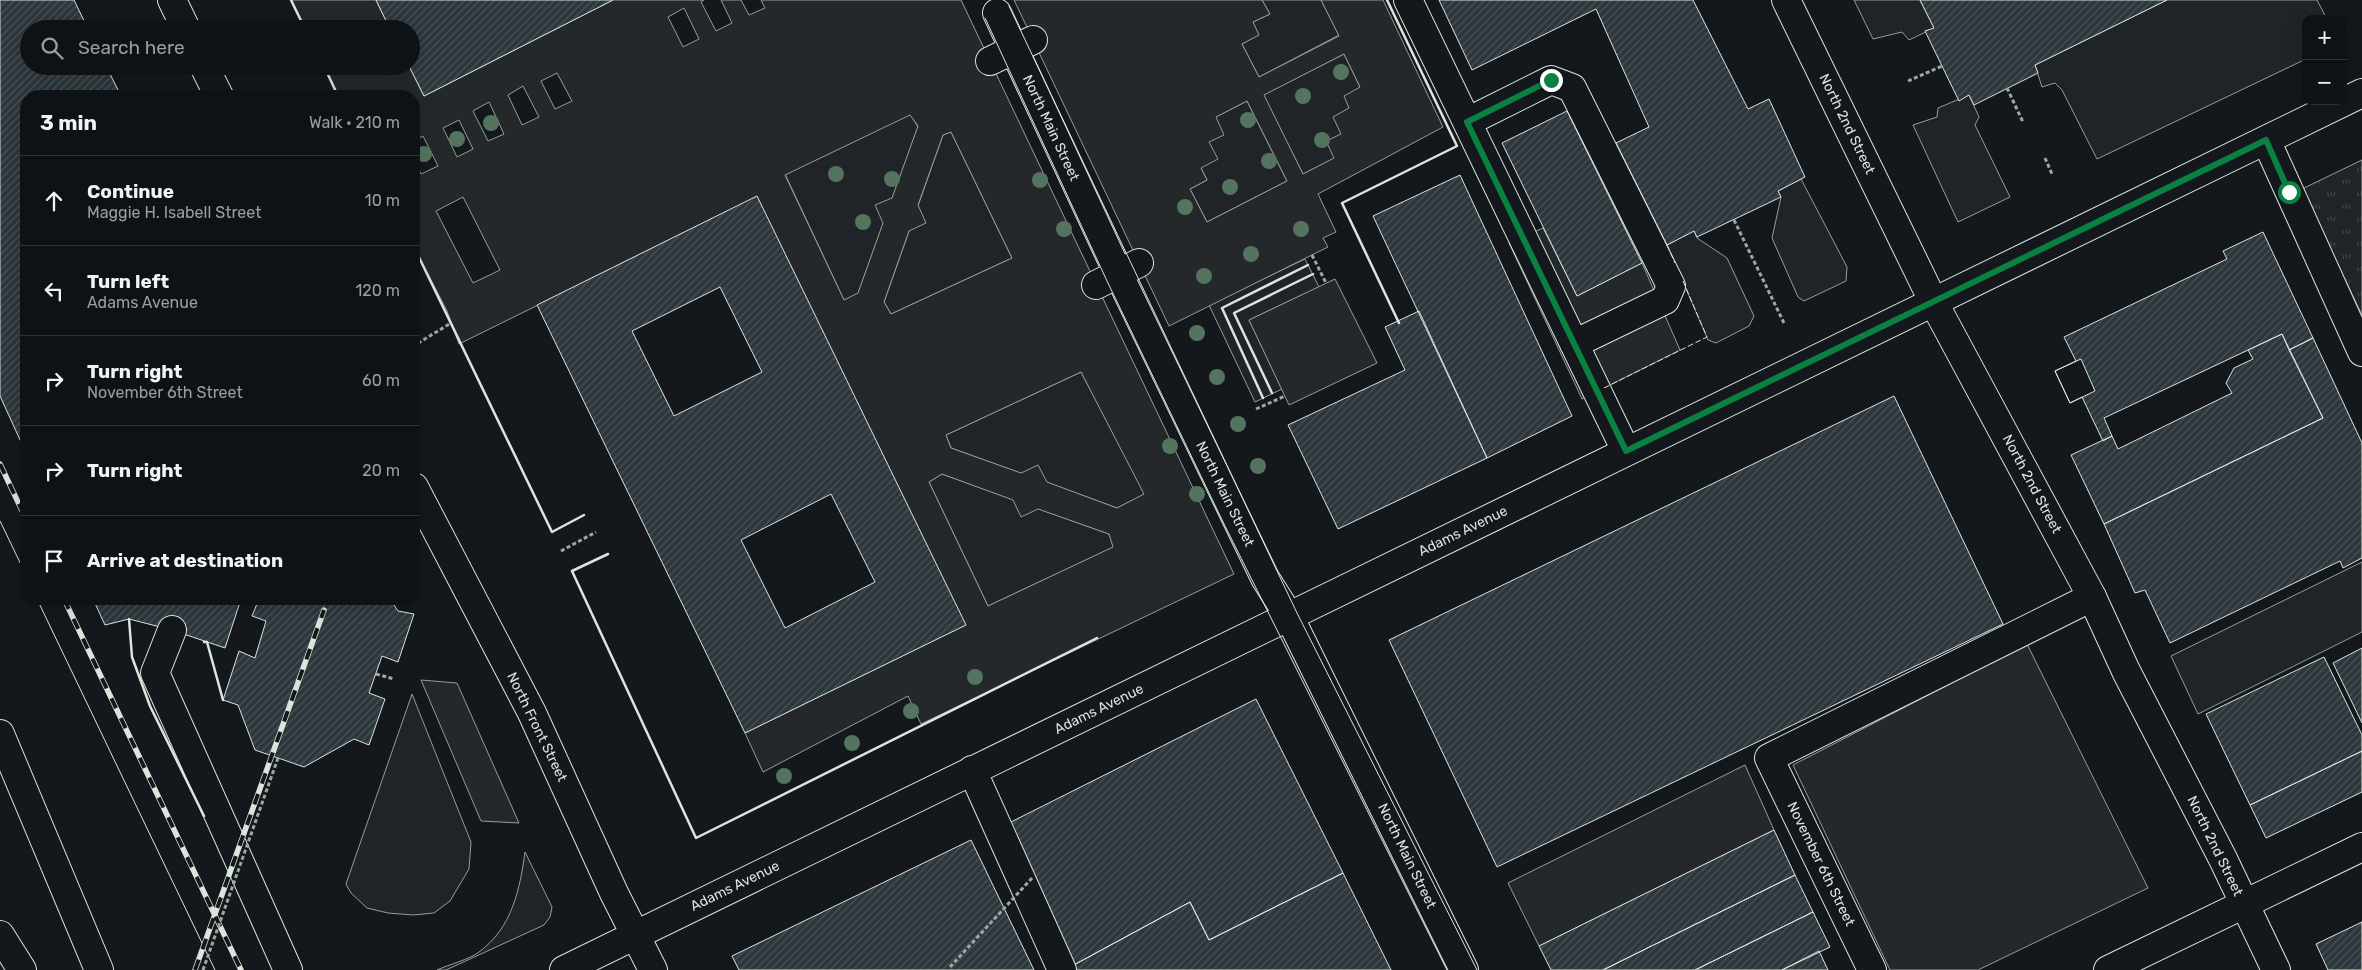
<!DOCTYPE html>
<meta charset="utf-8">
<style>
body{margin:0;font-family:Rubik,sans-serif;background:#1d2022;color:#f1f3f6}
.controls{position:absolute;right:15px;top:15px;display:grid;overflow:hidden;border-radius:10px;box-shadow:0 5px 20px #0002}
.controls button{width:45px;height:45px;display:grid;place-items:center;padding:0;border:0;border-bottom:1px solid #2f3234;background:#0f1215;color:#f1f3f6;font:25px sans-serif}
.stop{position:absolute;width:15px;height:15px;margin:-11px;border:4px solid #0b8043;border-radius:50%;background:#fff}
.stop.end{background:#0b8043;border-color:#fff;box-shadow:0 1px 5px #0008}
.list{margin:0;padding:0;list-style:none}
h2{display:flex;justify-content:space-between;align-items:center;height:65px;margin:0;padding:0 20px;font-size:21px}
h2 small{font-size:16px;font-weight:400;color:#9b9ea0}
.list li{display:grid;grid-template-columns:32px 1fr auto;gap:15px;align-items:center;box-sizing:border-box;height:90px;padding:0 20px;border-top:1px solid #2f3234}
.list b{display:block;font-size:19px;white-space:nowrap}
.list p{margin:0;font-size:16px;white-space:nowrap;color:#9b9ea0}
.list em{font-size:16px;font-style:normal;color:#9b9ea0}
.icon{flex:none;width:28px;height:28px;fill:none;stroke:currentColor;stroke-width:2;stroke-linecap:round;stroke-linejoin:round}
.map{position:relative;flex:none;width:2362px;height:970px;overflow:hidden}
.search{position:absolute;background:#0f1215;box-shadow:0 5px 20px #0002;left:20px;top:20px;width:400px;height:55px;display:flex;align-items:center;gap:12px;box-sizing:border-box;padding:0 18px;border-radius:28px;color:#9b9ea0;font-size:19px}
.panel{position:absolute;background:#0f1215;box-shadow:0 5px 20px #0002;left:20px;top:90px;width:400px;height:515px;border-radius:20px}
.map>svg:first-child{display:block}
.green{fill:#202428;stroke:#939e99}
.park{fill:url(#park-tufts);stroke:#939e99}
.parking{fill:#24282b;stroke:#939e99;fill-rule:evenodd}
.building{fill:url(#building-hatch);stroke:#d8e6dc;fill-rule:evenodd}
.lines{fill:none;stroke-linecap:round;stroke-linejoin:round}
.minor-casing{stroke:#d8e6dc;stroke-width:30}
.major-casing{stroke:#d8e6dc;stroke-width:30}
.highway-casing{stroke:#d8e6dc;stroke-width:30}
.path{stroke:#9da8a2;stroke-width:3;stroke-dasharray:4 2.5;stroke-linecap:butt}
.minor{stroke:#14181c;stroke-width:28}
.major{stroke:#14181c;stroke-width:28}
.highway{stroke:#14181c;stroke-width:28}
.tram{stroke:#d8e6dc;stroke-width:1}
.rail-casing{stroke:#d8e6dc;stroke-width:5.5}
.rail{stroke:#14181c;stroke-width:4;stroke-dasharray:11;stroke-linecap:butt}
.path-bridge{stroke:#9da8a2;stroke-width:3;stroke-dasharray:4 2.5;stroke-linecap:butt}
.fence{stroke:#d8e6dc;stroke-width:1;stroke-dasharray:6 2.5;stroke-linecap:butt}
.wall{stroke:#d8e6dc;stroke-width:2.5}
.tree{fill:#55745f}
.route{stroke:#0b8043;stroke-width:6}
.labels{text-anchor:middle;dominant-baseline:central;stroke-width:4;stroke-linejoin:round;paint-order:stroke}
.street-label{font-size:14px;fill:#d8e6dc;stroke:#14181c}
</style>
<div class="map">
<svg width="2362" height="970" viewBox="0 0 2362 970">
<defs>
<pattern id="park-tufts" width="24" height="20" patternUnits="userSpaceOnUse" patternTransform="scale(1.25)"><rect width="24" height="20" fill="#202428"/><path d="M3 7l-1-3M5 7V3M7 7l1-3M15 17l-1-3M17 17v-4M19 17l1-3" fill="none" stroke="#404447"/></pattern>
<pattern id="building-hatch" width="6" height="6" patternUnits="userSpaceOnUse" patternTransform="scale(1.25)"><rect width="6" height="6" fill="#2c363c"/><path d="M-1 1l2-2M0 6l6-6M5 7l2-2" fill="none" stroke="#4a5358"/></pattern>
</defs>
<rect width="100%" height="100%" fill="#14181c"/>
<path class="green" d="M1262,0H1321L1339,35L1259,77L1242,44L1258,35L1253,22L1270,14Z
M1854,0H1920L1934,28L1909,40L1902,32L1873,39Z
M2167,0H2317L2327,19H2306V59L2097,159L2062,90L2055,83L2042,87L2035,65Z
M1344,54L1360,87L1350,108L1335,158L1303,174L1263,95Z
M1969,95L1979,117L1975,125L2010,197L1958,222L1913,125L1937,117L1938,108Z
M1247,101L1287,181L1207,222L1190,189L1207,180L1201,168L1216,117Z
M910,114L918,127L858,294L844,300L785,174Z
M951,132L1012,258L891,314L884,302L943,135Z
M1801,179L1847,267L1846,281L1804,301L1798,297L1772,238L1781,197L1778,191Z
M1694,231L1697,238L1727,258L1754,316L1749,326L1716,343L1708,340L1667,245Z
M1305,259L1319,287L1249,320L1282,389L1255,402L1209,305Z
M1081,372L1145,494L1117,508L951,448L946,435Z
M942,474L1109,534L1114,547L988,606L929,482Z
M2362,562V632L2198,714L2171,656Z
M412,694L471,842L469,869L450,901L434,913L413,915L388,913L367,908L351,893L346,884Z
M525,852L552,907L550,917L544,925L446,970H437C450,964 468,960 479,952C512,928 520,889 525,852Z"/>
<path class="park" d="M2362,160V315L2302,189Z"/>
<path class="parking" d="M291,0H376L390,29H305Z
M613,0H704L701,2L716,31L732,23L721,0H741L749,15L765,8L761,0H961L1234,574L921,724L908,696L763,772L745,733L965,625L757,197L459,344L447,311L414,247V159L421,174L438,166L423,136L414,141V96H338L324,66H409L424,96ZM684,8L699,39L683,47L668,17ZM557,73L572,101L555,109L541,81ZM523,86L539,117L522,125L508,95ZM489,102L504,134L488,141L473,111ZM910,115L918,126L892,198L875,205L883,223L858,293L844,300L785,175ZM459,120L473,149L457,157L443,128ZM951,132L1012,258L891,314L884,302L909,231L926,223L918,205L943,135ZM463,197L500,270L473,283L436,211ZM1081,372L1144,494L1117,508L1047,482L1038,465L1021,473L951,448L946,435ZM942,474L1013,500L1021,517L1038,509L1109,534L1113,547L988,606L929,482Z
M1014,0H1262L1270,14L1253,22L1259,35L1242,44L1259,77L1339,36L1321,0H1383L1443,127L1318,194L1336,232L1323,238L1328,247L1169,326ZM1344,54L1360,87L1344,96L1349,108L1333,117L1341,134L1326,141L1334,158L1303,174L1264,95ZM1247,101L1287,181L1207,222L1190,189L1207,180L1201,168L1218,159L1209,142L1224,135L1216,117Z
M1543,228L1577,296L1642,263L1680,350L1582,399L1509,243Z
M1335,279L1377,363L1289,405L1249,320Z
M2027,644L2148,888L1978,970H1890L1793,765Z
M421,680L457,683L519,823L481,821Z
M1745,765L1774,830L1539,946L1508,883Z"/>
<path class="building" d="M0,0H74L88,29H29V66H106L121,96H26V453L0,396Z
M376,0H613L424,96L409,66H411V29H390Z
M1439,0H1693L1748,109L1769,99L1805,177L1778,191L1781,197L1697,237L1694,231L1667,245L1616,143L1649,127L1596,9L1472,70Z
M1920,0H2167L2035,65L2038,73L1974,105L1969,95L1959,101L1925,31L1934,28Z
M1567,111L1642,263L1577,296L1502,143Z
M1460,175L1572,416L1487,458L1373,216Z
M757,196L966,625L745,733L537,305ZM720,287L762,372L674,416L632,331ZM831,494L875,582L785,628L741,540Z
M2263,232L2313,338L2289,350L2282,334L2104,418L2112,436L2103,441L2082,397L2070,403L2055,371L2076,361L2064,337L2227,259L2223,251Z
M1419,311L1487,458L1338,529L1288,425L1405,370L1385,327Z
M2282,334L2323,418L2104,524L2071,455L2112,436L2118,449L2232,393L2226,383L2234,368L2253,359L2248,350Z
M2313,338L2362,443V558L2343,568L2340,561L2170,643L2145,590L2135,593L2104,524L2323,418L2289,350Z
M2081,359L2095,391L2070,403L2055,371Z
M1894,396L2003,624L1497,867L1389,640Z
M93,599H241L225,648L172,630L129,619L105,625Z
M259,599H390L398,611L414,614L398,662L382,656L369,693L385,699L369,745L354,739L304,767L255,750L238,705L223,700L239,651L255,658L266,621L252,616Z
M2362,648V723L2333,663Z
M2324,657L2362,735V751L2250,805L2206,714Z
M1256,699L1343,873L1209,940L1190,902L1072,966L1009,823Z
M2362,751V792L2266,838L2250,805Z
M1774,830L1795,875L1603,970H1551L1539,946Z
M971,840L1034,970H739L732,956Z
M1343,873L1391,970H1074L1072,966L1190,902L1209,940Z
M1795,875L1813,912L1695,970H1603Z
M1813,912L1830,947L1782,970H1695Z
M2362,922V970H2328L2316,944Z
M1819,951L1828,970H1782Z"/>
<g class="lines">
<defs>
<path id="minor" d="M172,0L186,29
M1408,0L1626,451
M997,13L1119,275L1265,578L1289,616L1464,970
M990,61L1033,40
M204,66L219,96
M1467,122L1551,80L1572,88L1671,286L1665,300L1574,344
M2266,140L2362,352
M1096,285L1139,263
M414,487L532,713L614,893L653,970
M172,630L155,673L288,970
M972,770L1062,970
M564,970L2362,93
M1872,970L1769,758L2092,597"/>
<path id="major" d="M1786,0L1934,303L2092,597L2126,671L2223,859L2276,970
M2108,970L2362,847"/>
<path id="highway" d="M0,734L99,970
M0,935L22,970"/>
</defs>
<use href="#minor" class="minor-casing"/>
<use href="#major" class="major-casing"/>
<use href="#highway" class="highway-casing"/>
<path class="path" d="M1908,81L1942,66
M2007,88L2023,122
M2045,158L2052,174
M1734,220L1784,323
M1312,255L1326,283
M414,348L415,345L451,323
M1256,409L1285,396
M561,551L596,532
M376,674L394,679"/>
<use href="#minor" class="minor"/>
<use href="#major" class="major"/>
<use href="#highway" class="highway"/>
<path class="tram" d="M1009,6L1297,613L1477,970
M985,18L1107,281L1224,524L1447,970
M0,521L26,575
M37,599L215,970"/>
<defs>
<path id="rail" d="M0,464L26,519
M64,599L241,970
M195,970L324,610"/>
</defs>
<use href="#rail" class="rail-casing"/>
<use href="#rail" class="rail"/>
<path class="path-bridge" d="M950,967L1033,877
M203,970L278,758"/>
<path class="fence" d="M1667,245L1675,263
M1604,388L1707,337L1683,281"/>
<path class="wall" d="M291,0L305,29
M1387,0L1457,146L1342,203L1399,323
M324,66L338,96
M414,247L552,532L584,515
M1272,393L1234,313L1313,274
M1263,398L1222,308L1308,265
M608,554L572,571L696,838L1097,638
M129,619L132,657L150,706L204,816
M204,642H207L223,700"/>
</g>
<g class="tree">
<circle cx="1341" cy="72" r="8"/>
<circle cx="1303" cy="96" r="8"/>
<circle cx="1248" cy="120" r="8"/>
<circle cx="491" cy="123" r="8"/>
<circle cx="457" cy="139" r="8"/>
<circle cx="1322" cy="140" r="8"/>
<circle cx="424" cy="154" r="8"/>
<circle cx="1269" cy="161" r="8"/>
<circle cx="836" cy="174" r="8"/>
<circle cx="892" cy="179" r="8"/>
<circle cx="1040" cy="180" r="8"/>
<circle cx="1230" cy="187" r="8"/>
<circle cx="1185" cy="207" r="8"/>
<circle cx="863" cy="222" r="8"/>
<circle cx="1064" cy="229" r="8"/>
<circle cx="1301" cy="229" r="8"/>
<circle cx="1251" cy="254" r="8"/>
<circle cx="1204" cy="276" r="8"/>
<circle cx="1197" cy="333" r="8"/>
<circle cx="1217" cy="377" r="8"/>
<circle cx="1238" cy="424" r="8"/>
<circle cx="1170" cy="446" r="8"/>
<circle cx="1258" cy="466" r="8"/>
<circle cx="1197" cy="494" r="8"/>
<circle cx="975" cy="677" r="8"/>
<circle cx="911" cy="711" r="8"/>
<circle cx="852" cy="743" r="8"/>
<circle cx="784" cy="776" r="8"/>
</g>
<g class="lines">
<path class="route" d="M1551,80L1467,122L1626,451L2266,140L2289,192"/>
</g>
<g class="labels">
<g class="street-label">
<text transform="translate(1847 124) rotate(64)">North 2nd Street</text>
<text transform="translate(1051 128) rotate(65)">North Main Street</text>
<text transform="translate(2032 484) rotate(62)">North 2nd Street</text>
<text transform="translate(1225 494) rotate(64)">North Main Street</text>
<text transform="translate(1463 531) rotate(-26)">Adams Avenue</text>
<text transform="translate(1099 709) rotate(-26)">Adams Avenue</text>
<text transform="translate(537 727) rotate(64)">North Front Street</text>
<text transform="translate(2215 846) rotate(64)">North 2nd Street</text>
<text transform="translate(1407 856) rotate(64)">North Main Street</text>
<text transform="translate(1821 864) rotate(64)">November 6th Street</text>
<text transform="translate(735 886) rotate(-26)">Adams Avenue</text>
</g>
</g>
</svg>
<div class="controls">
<button>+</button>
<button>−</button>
</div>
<div class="stop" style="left:2289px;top:192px"></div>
<div class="stop end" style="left:1551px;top:80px"></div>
<div class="search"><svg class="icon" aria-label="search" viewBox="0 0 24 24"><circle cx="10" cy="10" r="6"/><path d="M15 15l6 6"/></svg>Search here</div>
<section class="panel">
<h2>3 min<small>Walk · 210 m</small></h2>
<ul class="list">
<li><svg class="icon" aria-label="ahead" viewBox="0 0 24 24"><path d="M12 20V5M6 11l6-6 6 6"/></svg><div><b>Continue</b><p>Maggie H. Isabell Street</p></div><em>10 m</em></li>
<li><svg class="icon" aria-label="left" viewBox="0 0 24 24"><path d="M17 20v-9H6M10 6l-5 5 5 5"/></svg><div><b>Turn left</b><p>Adams Avenue</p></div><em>120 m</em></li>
<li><svg class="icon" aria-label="right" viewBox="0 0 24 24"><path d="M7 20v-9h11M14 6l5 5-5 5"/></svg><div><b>Turn right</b><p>November 6th Street</p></div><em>60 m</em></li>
<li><svg class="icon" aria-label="right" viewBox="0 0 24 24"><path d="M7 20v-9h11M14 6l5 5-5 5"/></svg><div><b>Turn right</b></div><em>20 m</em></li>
<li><svg class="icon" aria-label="arrive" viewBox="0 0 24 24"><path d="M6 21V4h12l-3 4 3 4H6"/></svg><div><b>Arrive at destination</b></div></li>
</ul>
</section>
</div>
